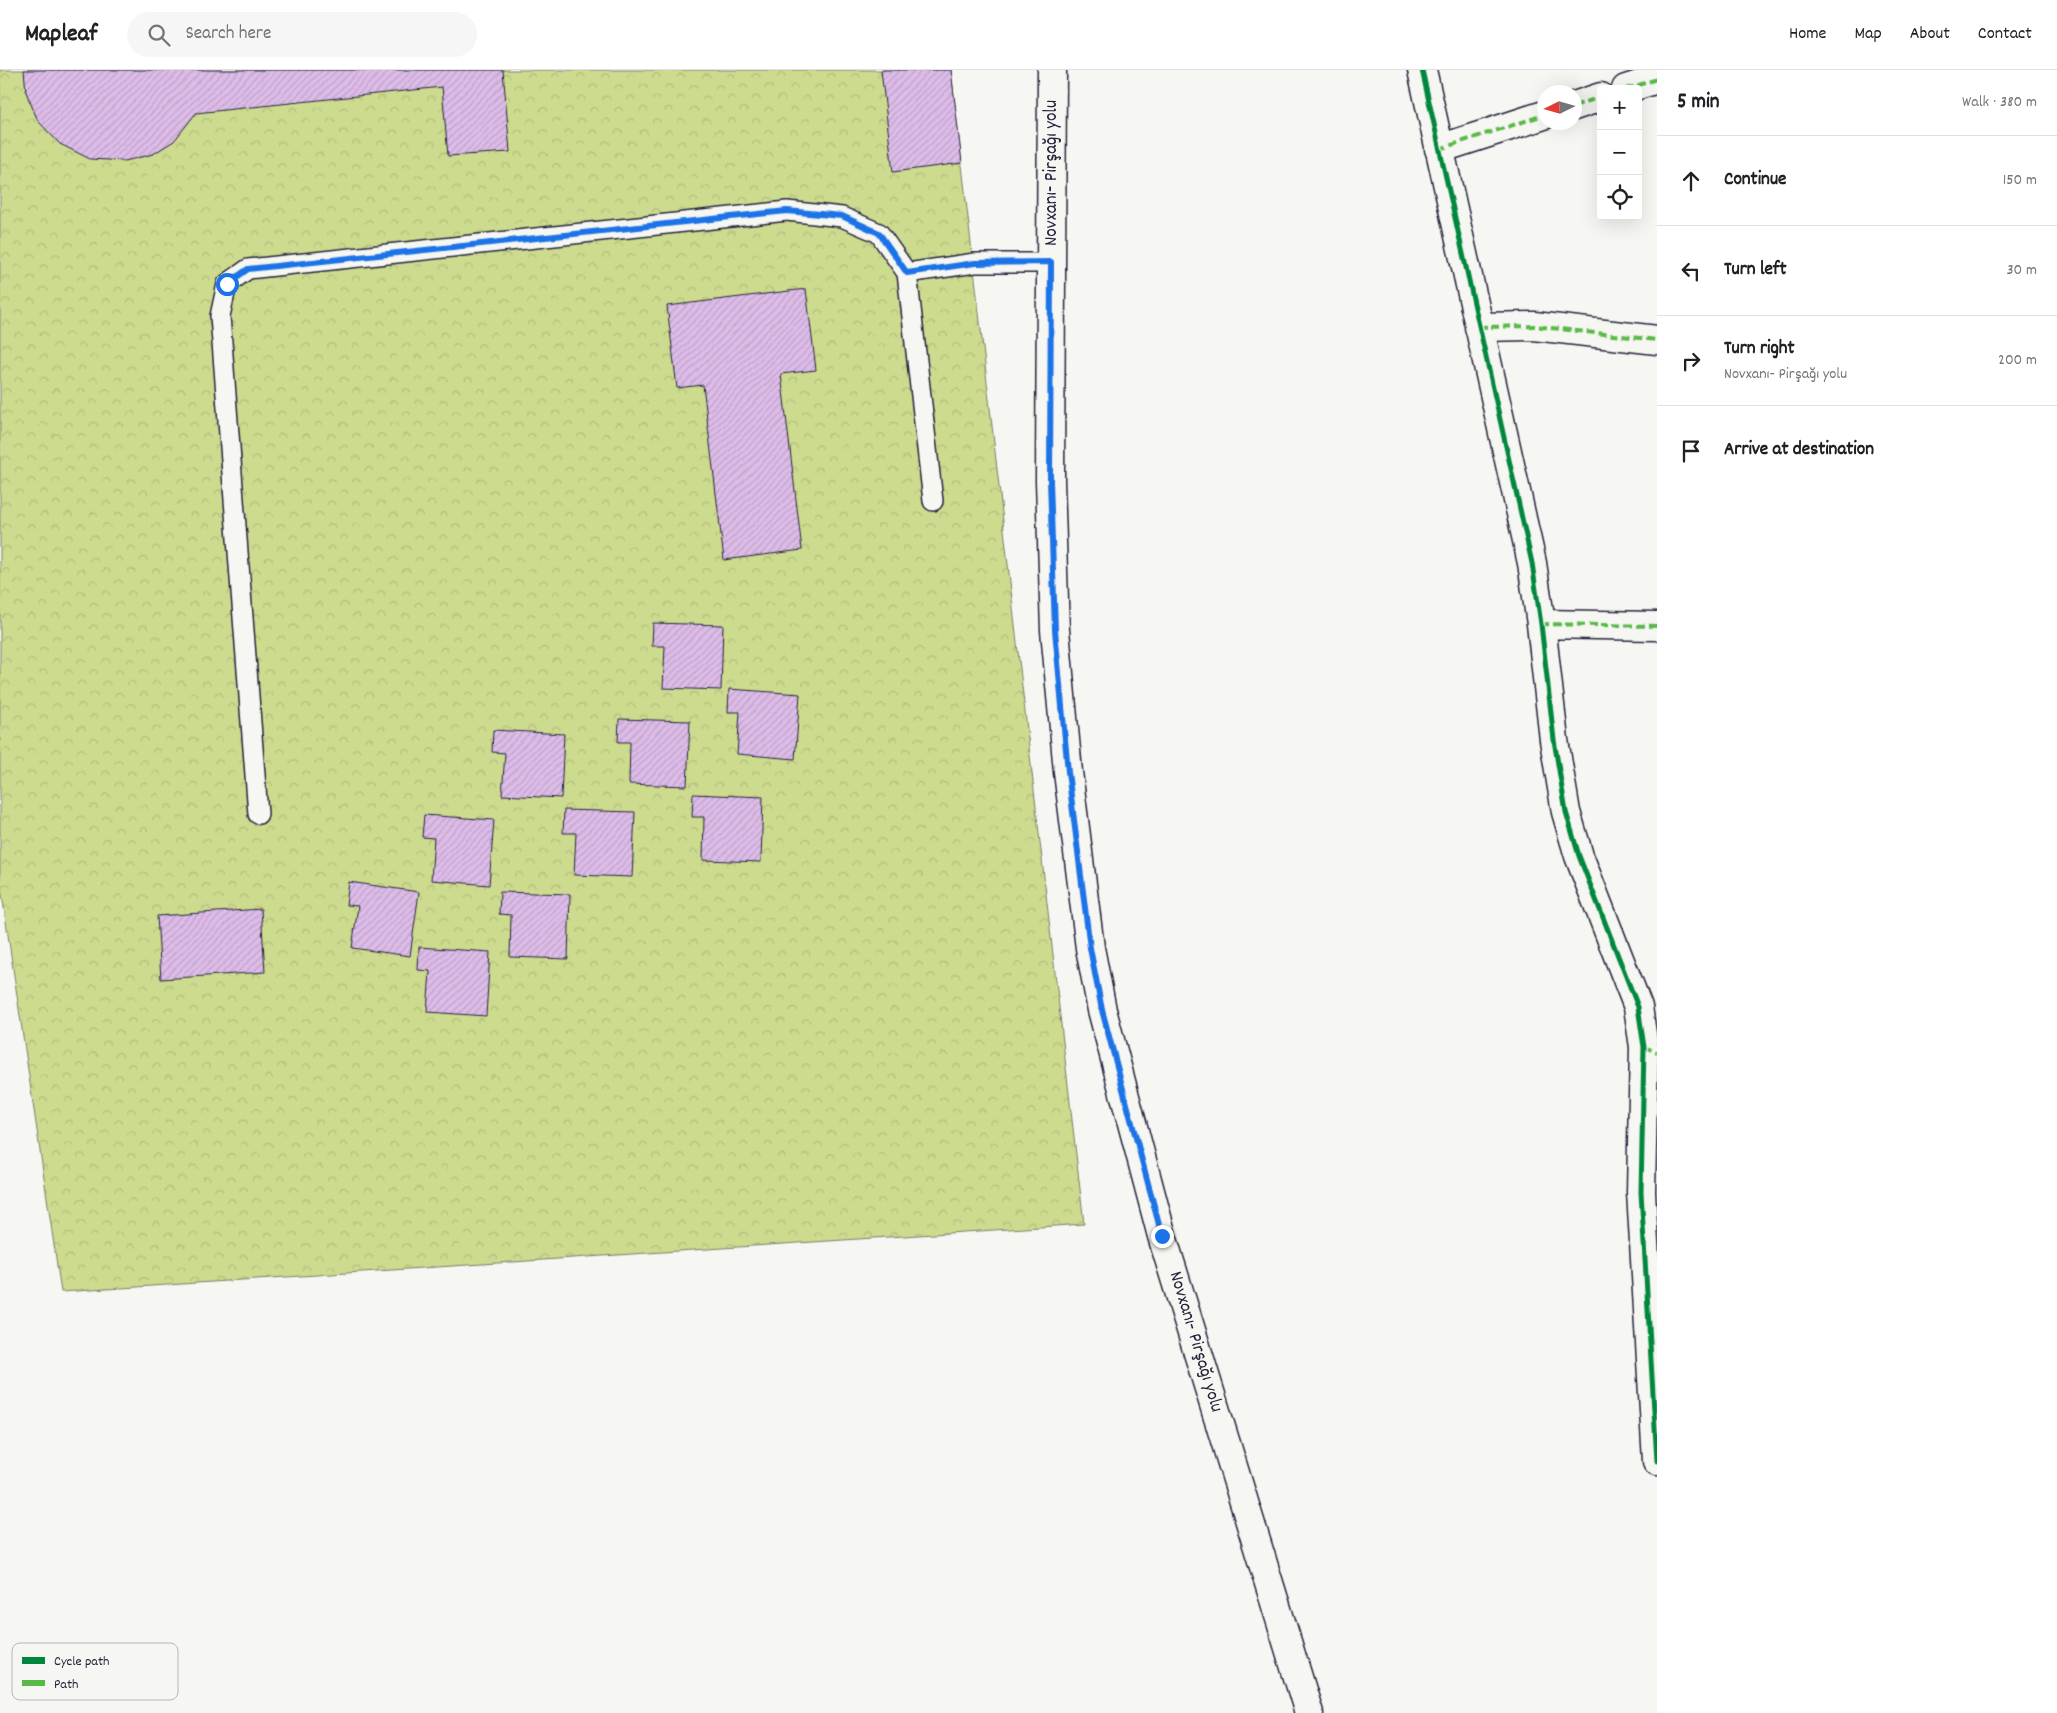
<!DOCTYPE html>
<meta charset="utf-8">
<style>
body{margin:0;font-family:Dekko,sans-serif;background:#f6f6f6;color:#202124}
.controls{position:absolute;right:15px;top:15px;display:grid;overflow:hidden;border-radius:5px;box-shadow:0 5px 20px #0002}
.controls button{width:45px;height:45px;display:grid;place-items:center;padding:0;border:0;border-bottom:1px solid #e0e0e0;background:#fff;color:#202124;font:25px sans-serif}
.compass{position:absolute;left:1537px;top:15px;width:45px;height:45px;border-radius:50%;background:#fff;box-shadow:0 5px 20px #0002;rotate:265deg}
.stop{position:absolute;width:15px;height:15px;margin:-11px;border:4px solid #1a73e8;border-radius:50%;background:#fff}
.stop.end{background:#1a73e8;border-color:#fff;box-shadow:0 1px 5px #0008}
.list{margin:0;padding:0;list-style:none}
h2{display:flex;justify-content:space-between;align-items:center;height:65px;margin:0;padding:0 20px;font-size:21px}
h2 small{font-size:16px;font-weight:400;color:#757577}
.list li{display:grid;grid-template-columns:32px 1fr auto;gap:15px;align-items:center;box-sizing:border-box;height:90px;padding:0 20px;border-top:1px solid #e0e0e0}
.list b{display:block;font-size:19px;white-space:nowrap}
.list p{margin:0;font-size:16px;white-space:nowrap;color:#757577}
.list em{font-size:16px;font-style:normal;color:#757577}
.icon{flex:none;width:28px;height:28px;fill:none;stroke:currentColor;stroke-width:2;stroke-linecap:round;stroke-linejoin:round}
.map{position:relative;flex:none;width:1657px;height:1643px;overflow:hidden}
header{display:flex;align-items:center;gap:30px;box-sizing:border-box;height:70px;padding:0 25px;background:#fff;border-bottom:1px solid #e0e0e0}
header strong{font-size:24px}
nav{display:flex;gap:28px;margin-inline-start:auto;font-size:18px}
.search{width:350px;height:45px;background:#f6f6f6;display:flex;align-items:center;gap:12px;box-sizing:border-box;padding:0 18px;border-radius:28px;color:#757577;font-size:19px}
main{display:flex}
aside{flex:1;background:#fff}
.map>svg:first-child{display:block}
.park{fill:url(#park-crowns);stroke:#787e65}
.building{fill:url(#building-hatch);stroke:#22223b}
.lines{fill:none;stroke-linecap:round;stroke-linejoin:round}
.lane-casing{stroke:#22223b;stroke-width:22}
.street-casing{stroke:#22223b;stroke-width:31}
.primary-casing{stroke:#22223b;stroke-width:31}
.lane{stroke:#f6f6f2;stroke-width:19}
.street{stroke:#f6f6f2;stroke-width:28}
.primary{stroke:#f6f6f2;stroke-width:28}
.quiet{stroke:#58b947;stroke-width:4;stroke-dasharray:8 4;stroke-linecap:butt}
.cycleway-casing{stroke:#f6f6f2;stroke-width:8}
.cycleway{stroke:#00873e;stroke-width:5}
.route{stroke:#1a73e8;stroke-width:6}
.labels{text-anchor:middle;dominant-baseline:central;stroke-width:4.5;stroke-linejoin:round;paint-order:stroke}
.street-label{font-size:19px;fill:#22223b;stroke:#f6f6f2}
.key{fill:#f6f6f2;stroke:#b6b6bb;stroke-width:1}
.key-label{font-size:14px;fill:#22223b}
</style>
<header>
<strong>Mapleaf</strong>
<div class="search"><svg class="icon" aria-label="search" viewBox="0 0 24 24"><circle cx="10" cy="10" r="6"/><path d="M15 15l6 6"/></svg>Search here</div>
<nav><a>Home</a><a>Map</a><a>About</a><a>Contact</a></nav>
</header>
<main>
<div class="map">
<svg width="1657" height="1643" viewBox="0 0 1657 1643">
<defs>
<pattern id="park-crowns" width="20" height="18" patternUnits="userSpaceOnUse" patternTransform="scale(1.25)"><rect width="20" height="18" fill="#cddb8f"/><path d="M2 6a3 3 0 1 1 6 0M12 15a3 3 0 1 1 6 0" fill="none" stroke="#b0bc7c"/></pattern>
<pattern id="building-hatch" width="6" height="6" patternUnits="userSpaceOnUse" patternTransform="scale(1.25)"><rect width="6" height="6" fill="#ddbce8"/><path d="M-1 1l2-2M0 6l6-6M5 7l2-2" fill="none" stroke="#bda1c8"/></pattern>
</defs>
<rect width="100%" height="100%" fill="#f6f6f2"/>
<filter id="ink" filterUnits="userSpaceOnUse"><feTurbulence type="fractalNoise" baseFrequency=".02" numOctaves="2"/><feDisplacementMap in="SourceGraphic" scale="10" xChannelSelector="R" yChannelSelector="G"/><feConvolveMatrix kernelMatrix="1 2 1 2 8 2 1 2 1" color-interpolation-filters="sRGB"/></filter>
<g filter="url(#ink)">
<path class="park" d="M0,0H951L1084,1154L61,1222L0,811Z"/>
<path class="building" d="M24,0H503L510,82L448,86L442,17L196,43L174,71L153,84L125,91L90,89L60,74L38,51L26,22Z
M881,0H951L962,93L893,102Z
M806,219L816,300L781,304L802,480L724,490L703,315L677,318L667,236Z
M653,553L723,555L721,620L663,618L665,576H652Z
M729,619L800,624L795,689L737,684L740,642H728Z
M619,649L690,651L687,716L629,714L630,672H618Z
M493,660L564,664L561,728L502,725L505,683L492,682Z
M693,724L763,727L761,792L703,790L704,747H692Z
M564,740L635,742L632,807L574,805L576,763H563Z
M424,745L494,750L489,815L431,810L434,768L422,767Z
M349,812L419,822L410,886L352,878L358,836L346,835Z
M500,822L570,824L568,889L510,887L511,845L499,844Z
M261,839L265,902L161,909L157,846Z
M419,877L490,882L486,946L427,942L430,901L418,900Z"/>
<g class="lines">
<defs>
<path id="lane" d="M907,203L975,193H1051
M258,744L220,246L227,214L248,199L787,141L842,147L879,163L907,203L933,431"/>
<path id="street" d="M1422,0L1532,493L1541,554L1554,670L1566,742L1579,786L1638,937L1644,977L1641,1122L1657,1391
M1626,19L1657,9
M1574,36L1601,27
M1439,79L1544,45
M1479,257L1534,256L1657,270
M1541,554L1657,556"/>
<path id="primary" d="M1052,0L1050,411L1055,560L1068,702L1090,878L1102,940L1162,1166L1309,1643"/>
</defs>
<use href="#lane" class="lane-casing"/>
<use href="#street" class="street-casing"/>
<use href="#primary" class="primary-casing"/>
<use href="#lane" class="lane"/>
<use href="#street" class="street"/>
<use href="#primary" class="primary"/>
<path class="quiet" d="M1626,19L1657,9
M1574,36L1601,27
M1439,79L1544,45
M1479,257L1534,256L1657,270
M1541,554L1657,556
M1644,977L1657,982"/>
<defs>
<path id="cycleway" d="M1422,0L1532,493L1541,554L1554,670L1566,742L1579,786L1638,937L1644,977L1641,1122L1657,1391"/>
</defs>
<use href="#cycleway" class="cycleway-casing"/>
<use href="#cycleway" class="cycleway"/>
</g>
</g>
<g class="lines" filter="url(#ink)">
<path class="route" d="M227,214L248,199L787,141L842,146L879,163L907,203L975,193L1051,192L1050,411L1055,560L1068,702L1090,878L1102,940L1162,1166"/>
</g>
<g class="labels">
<g class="street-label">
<text transform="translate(1052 103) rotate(-90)">Novxanı- Pirşağı yolu</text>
<text transform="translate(1195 1272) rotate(73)">Novxanı- Pirşağı yolu</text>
</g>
</g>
<rect x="12" y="1573" width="166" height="57" rx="8" class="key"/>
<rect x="22" y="1587" width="23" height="7" fill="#00873e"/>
<rect x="22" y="1610" width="23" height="6" fill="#58b947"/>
<g class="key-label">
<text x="54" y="1595">Cycle path</text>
<text x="54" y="1618">Path</text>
</g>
</svg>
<div class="controls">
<button>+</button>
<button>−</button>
<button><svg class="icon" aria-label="locate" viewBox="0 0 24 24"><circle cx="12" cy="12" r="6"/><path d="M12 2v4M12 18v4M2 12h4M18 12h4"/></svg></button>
</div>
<svg class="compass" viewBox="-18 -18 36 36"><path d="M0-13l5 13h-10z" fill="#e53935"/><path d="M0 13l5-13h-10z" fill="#757577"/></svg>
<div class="stop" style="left:227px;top:214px"></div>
<div class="stop end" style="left:1162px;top:1166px"></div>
</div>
<aside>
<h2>5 min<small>Walk · 380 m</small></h2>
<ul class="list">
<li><svg class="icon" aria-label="ahead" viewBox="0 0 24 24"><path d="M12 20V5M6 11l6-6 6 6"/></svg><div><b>Continue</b></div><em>150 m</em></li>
<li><svg class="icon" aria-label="left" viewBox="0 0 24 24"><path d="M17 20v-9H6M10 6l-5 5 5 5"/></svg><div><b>Turn left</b></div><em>30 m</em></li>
<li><svg class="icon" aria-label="right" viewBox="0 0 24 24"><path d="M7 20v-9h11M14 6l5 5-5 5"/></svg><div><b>Turn right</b><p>Novxanı- Pirşağı yolu</p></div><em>200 m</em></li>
<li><svg class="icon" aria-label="arrive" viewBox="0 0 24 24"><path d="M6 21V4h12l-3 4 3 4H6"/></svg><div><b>Arrive at destination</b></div></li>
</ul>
</aside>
</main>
